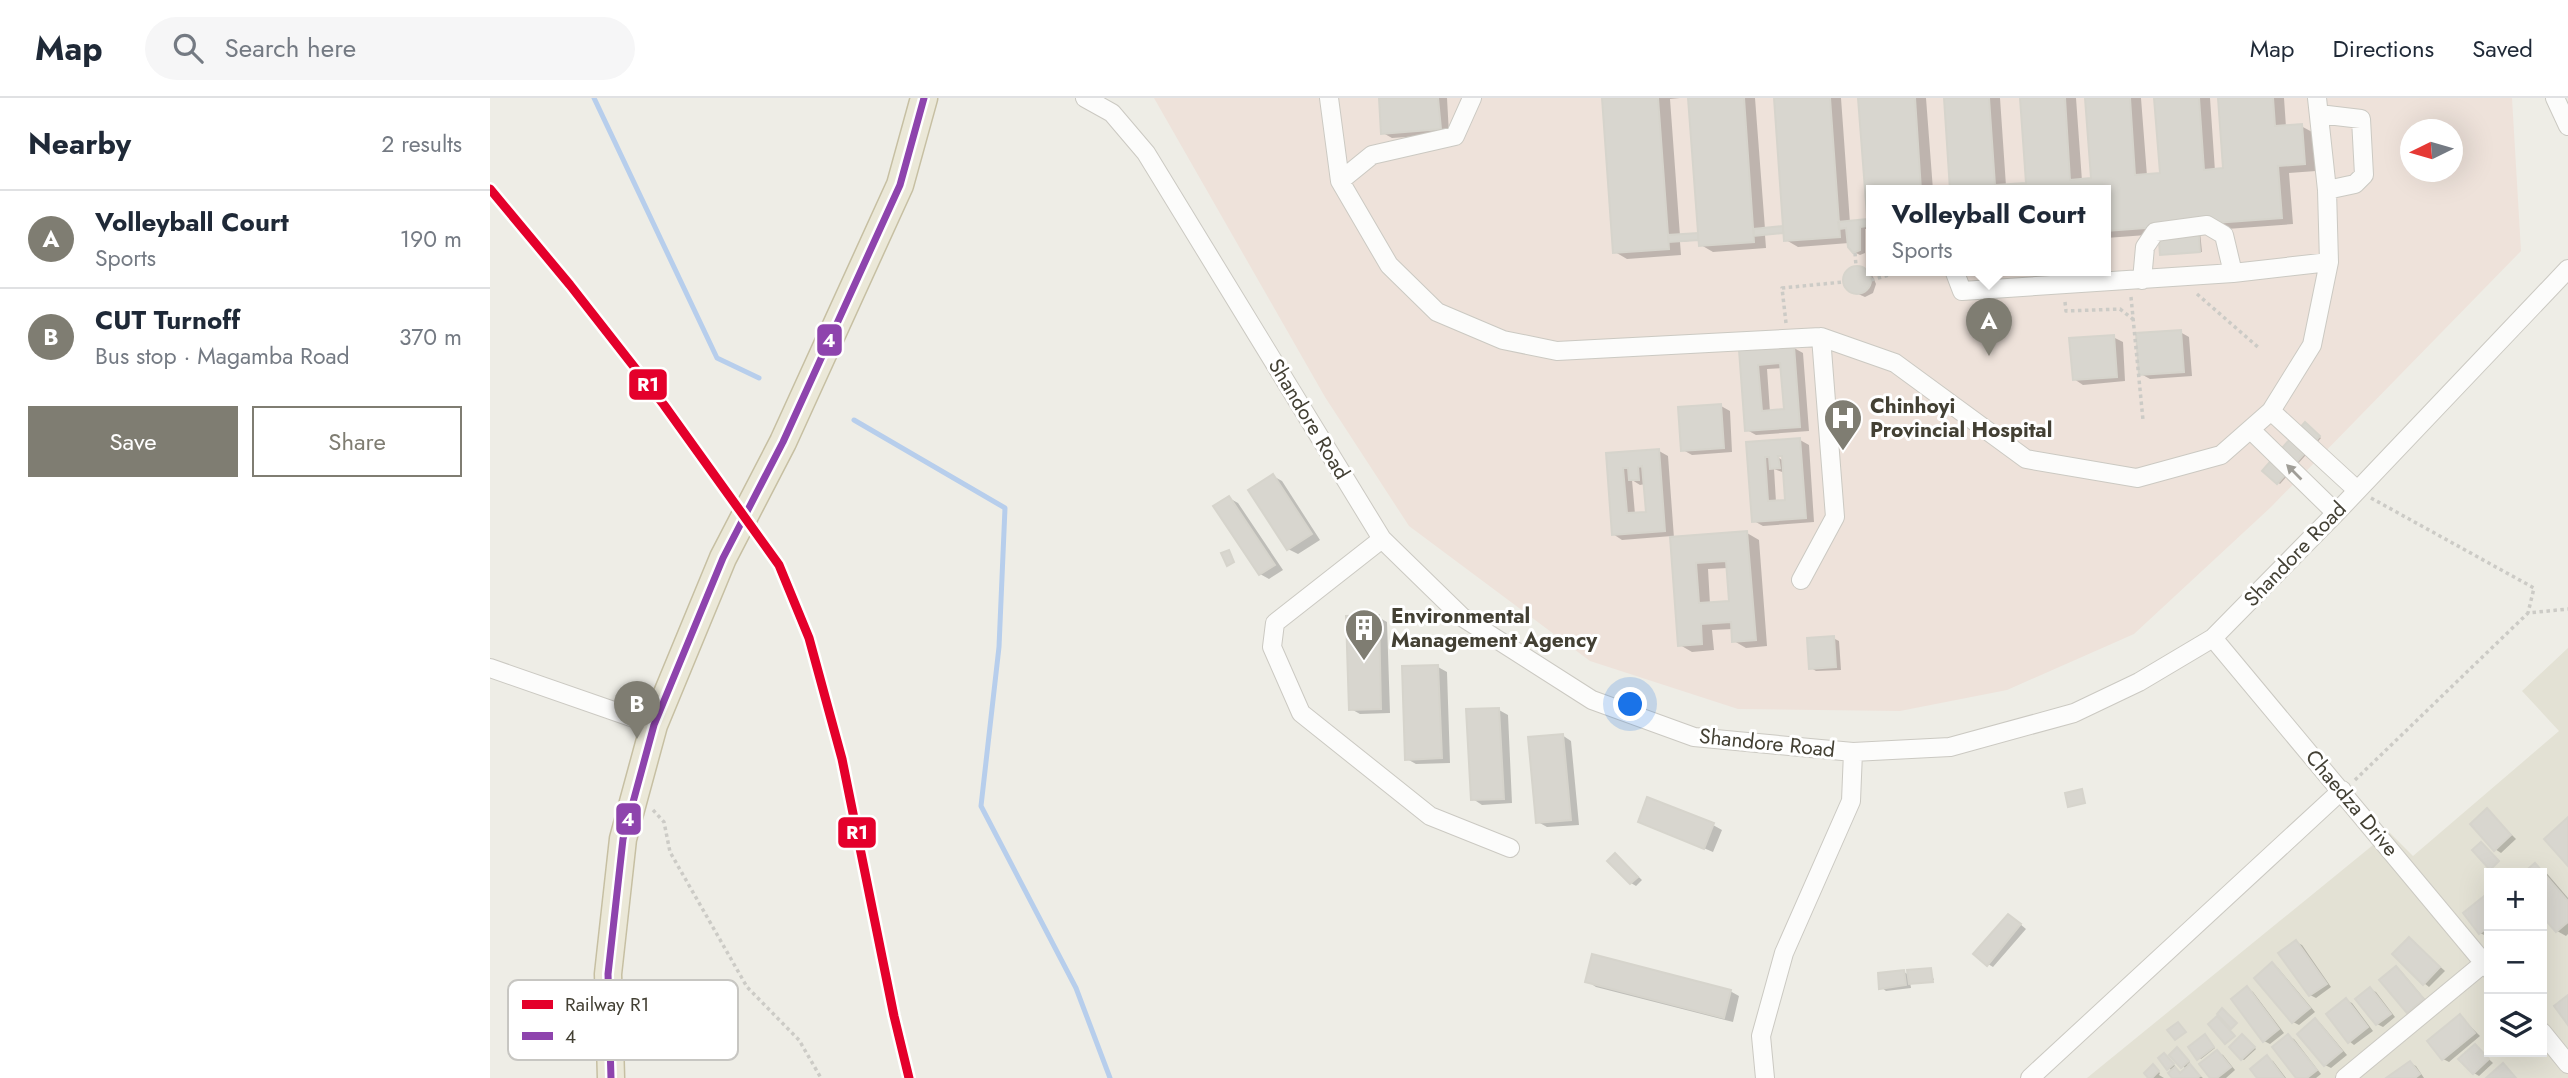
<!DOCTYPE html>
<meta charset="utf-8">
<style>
body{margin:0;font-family:Jost,sans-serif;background:#f6f6f7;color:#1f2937}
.controls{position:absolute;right:21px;bottom:21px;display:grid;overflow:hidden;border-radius:0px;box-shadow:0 7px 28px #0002}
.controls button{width:63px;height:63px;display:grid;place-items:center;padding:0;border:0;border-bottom:2px solid #e0e1e3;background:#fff;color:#1f2937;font:35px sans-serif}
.compass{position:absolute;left:1910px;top:21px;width:63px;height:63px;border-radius:50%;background:#fff;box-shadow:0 7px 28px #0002;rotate:265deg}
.you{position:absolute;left:1141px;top:607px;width:24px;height:24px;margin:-18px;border:5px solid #fff;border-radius:50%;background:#1a73e8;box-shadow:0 0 0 10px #1a73e833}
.badge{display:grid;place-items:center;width:46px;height:46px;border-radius:50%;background:#7f7d72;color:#fff;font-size:23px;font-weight:700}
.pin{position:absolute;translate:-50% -58px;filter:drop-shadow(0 2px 4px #0008)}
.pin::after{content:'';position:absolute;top:37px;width:24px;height:21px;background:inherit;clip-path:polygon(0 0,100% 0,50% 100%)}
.popup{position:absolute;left:1376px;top:87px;width:245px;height:91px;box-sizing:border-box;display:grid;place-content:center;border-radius:0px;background:#fff;filter:drop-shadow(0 2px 5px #0005);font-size:23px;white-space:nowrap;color:#747a83}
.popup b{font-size:26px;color:#1f2937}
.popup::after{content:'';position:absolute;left:50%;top:100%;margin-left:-14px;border:14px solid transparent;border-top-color:#fff}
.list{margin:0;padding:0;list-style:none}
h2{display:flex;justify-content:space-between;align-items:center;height:91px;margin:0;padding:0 28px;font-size:30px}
h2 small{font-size:23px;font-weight:400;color:#747a83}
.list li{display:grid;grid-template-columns:46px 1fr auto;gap:21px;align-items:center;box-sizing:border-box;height:98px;padding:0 28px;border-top:2px solid #e0e1e3}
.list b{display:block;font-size:26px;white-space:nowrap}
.list p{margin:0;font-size:23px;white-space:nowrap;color:#747a83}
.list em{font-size:23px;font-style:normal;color:#747a83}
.actions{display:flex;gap:14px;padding:21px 28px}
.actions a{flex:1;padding:16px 0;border:2px solid #7f7d72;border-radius:0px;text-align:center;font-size:24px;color:#7f7d72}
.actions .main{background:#7f7d72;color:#fff}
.icon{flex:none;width:38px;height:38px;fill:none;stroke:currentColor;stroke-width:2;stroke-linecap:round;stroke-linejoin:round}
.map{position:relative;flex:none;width:2078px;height:980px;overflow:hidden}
header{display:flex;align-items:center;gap:42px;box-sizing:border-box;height:98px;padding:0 35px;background:#fff;border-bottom:2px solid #e0e1e3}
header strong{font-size:33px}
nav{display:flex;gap:38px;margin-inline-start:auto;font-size:24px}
.search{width:490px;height:63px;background:#f6f6f7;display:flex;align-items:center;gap:18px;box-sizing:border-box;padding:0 24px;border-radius:38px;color:#747a83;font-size:26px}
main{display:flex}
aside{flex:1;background:#fff}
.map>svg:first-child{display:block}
.residential{fill:#e3e1d4;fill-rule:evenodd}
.medical{fill:#eee2da;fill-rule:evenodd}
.shadow{fill:#0003;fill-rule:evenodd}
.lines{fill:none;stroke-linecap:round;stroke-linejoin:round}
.stream{stroke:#b7ceec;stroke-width:5}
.building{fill:#d8d6cf;stroke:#d6d4cc;stroke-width:2;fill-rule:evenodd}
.minor-casing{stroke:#cbc9c2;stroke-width:20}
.highway-casing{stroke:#c6bfa2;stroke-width:29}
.path{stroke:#cccbc6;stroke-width:3.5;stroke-dasharray:3.5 3.5;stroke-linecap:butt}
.minor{stroke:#fcfcfb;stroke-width:18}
.highway{stroke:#ebe8d8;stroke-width:26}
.bus-1-casing{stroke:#fff;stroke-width:12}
.bus-1{stroke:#8e44ad;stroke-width:7}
.rail-1-casing{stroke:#fff;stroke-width:14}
.rail-1{stroke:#e4002b;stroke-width:9}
.oneway{fill:#a09e98}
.labels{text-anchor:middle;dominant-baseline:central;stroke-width:6;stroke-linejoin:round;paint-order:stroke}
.poi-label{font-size:21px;font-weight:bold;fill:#434034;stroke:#fff;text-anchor:start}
.street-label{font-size:21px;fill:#434034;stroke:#fff}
.key{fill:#fff;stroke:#c7c6c2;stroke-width:2}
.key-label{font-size:19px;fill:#434034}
.line-badge{stroke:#fff;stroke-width:2.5}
.badge-label{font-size:19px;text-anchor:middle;font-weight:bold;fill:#fff}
</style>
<header>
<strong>Map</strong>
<div class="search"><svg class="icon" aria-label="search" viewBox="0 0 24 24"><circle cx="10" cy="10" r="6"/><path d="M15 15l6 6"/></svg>Search here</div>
<nav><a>Map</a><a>Directions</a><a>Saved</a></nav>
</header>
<main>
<aside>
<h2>Nearby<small>2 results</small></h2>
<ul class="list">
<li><span class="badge">A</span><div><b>Volleyball Court</b><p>Sports</p></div><em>190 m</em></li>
<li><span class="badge">B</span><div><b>CUT Turnoff</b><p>Bus stop · Magamba Road</p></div><em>370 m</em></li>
</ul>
<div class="actions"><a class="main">Save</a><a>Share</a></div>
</aside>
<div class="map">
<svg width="2078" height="980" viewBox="0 0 2078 980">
<rect width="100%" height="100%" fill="#eeede6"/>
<path class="residential" d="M2078,550V980H1597L1899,734L1923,758L2069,633L2032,593ZM1999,775H2052V954H1999Z"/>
<path class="medical" d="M664,0H2022L2031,153L1781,409L1644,536L1517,592L1410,613L1248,611L1100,563L919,428L835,299ZM1920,32H1962V74H1920ZM1382,92H1616V172H1382Z"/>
<path class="shadow" d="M890,0H957L959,36L902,40L893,35Z
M1112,0H1190L1180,1L1190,138H1210L1200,0H1265L1275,131H1295L1285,0H1351L1360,125L1379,123L1370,0H1436L1443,92H1382V131H1375V155L1370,157L1364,154L1359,145L1308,149L1296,142L1295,135L1275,137L1276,150L1223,154L1211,147L1209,142L1190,144L1191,157L1137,161L1125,154L1114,1Z
M1456,0H1510L1516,88L1538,87L1532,0H1586L1592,83L1603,82L1597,0H1651L1657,78L1672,77L1666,0H1720L1725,73L1735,72L1729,0H1794L1796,29L1811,28L1824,35L1826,73L1799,75L1803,126L1710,133L1712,154L1674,157L1672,156L1670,136L1616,140V92H1462Z
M1366,170L1382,177L1386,186L1383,195L1375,199L1359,192L1354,184L1357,174Z
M1690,234L1699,239L1702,278L1660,281L1651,276Z
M1623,239L1633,244L1635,283L1593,287L1584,281Z
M1304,250L1313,255L1319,333L1266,337L1257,332L1251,254ZM1292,270L1295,313L1280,314L1277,271Z
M1231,308L1240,313L1242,354L1202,357L1193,352Z
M1817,328L1831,340L1790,386L1774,372Z
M1310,342L1319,347L1324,424L1273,428L1264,423L1258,345ZM1282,352L1294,359V363L1280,355ZM1284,371L1295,375L1297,404H1286Z
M1169,353L1178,358L1184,440L1257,435L1269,442L1277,548L1256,550L1244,543L1243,531L1222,532L1224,552L1202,554L1190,547L1182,438L1132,442L1123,436L1117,357ZM1142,382L1150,387L1155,386L1158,415L1145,416ZM1238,470L1241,504L1220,506L1218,471Z
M783,378L792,383L830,442L808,456L798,451Z
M739,400L748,405L793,472L779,481L770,476Z
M888,519L897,524L900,615L870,616L861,611Z
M1343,540L1349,543L1351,572L1326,573L1321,570Z
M948,569L957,574L960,665L926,666L917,661Z
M1009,612L1018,617L1022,705L992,707L983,701Z
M1072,637L1081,643L1089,727L1057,729L1048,724Z
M1997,712L2026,741L2011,755L2005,751Z
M1150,723L1223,727L1232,732L1223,754Z
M1126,757L1152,782L1146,788L1141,785Z
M2045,767L2054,772L2078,800V836L2076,838L2067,833L2052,815V775H2036Z
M1999,796V835L1996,838L1990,835L1975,815Z
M1524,821L1536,831L1503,869L1498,866Z
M1919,841L1955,873L1939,889L1934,885Z
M1806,844L1812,847L1841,889L1826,900L1820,897Z
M1782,867L1788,870L1825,914L1809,927L1803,924Z
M1906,870L1911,873L1938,905L1924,917L1919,913Z
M1440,872L1444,882L1420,884L1421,890L1396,893L1391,889L1414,874L1419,877Z
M1097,883L1240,893L1249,898L1243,924L1106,889Z
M1757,890L1763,894L1794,935L1780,946L1774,943Z
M1880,891L1886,894L1905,919L1893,929L1887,926Z
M1856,902L1862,905L1883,933L1864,947L1859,943Z
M1970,918L1990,938L1959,964L1953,961L1940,944Z
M1825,922L1831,926L1857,957L1841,970L1835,967L1809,936Z
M1798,938L1804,941L1831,976L1826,980H1808Z
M1717,939L1725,950L1711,961L1709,960Z
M1755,940L1766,951L1754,962L1752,961Z
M1985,948L2003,965L1989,978L1984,975Z
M1690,952L1700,964L1697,967L1713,980H1684L1683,973L1678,970L1677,958L1685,968L1683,970L1692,975L1697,971L1692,968Z
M1727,954L1733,957L1745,972L1736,980H1722Z
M1777,960L1783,963L1796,980H1769Z
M1920,965L1926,968L1934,980H1899Z
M1665,970L1670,975L1669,977L1674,980H1661Z"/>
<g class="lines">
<path class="stream" d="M104,0L227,260L269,280
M364,322L515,410L509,549L491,708L586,890L620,980"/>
</g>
<path class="building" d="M889,0H948L951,31L891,36Z
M1112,0H1168L1179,151L1123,155Z
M1198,0H1254L1264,144L1209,148Z
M1284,0H1340L1350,139L1294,143Z
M1368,0H1425L1431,92H1382V131H1378Z
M1454,0H1499L1505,87L1536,85L1530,0H1575L1580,82L1601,80L1595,0H1640L1645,77L1670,75L1664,0H1709L1714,72L1733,70L1728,0H1783L1785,28L1812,26L1815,66L1788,68L1792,120L1616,133V92H1460Z
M1377,121L1378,128L1370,129V152L1363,155L1358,149L1356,130L1349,131L1348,124Z
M1708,126L1710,154L1670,157L1668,129Z
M1293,128V135L1264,138V131Z
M1208,135V142L1179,144L1178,137Z
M1353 182a14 14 0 1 1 28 0a14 14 0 1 1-28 0Z
M1691,232L1694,274L1649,277L1646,235Z
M1624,237L1627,279L1583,282L1579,240Z
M1304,248L1310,329L1255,333L1249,252ZM1290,265L1294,311L1272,313L1268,267Z
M1231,306L1234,350L1191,353L1188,309Z
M1815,324L1830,338L1787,386L1772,373Z
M1310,340L1316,420L1262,424L1256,344ZM1288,358H1292L1295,402L1278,403L1275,359H1279L1280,371L1290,370Z
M1169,351L1175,433L1122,437L1116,355ZM1152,368L1156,414L1137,415L1133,370H1138L1139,382H1149L1148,369Z
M783,376L822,436L797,452L758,392Z
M739,398L785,467L769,477L723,408Z
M1257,433L1266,542L1242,544L1241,524L1211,526L1212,546L1188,548L1180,439ZM1236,463L1239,503L1209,505L1206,465Z
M739,452L744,464L737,468L731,455Z
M889,517L891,611L859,612L856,518Z
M1344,538L1346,569L1319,571L1317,540Z
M948,567L952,660L915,662L912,568Z
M1009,610L1014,701L981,702L976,611Z
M1073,636L1081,722L1046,725L1038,639Z
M1592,691L1595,705L1578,709L1575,695Z
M1157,699L1224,725L1214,751L1148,724Z
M1997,710L2021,737L2004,753L1980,726Z
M2078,719V768L2054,741Z
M1991,744L2009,763L2000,772L1982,752Z
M1125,755L1148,779L1140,786L1117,763Z
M2045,765L2078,803V824L2066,834L2052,818V775H2033Z
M1999,794V828L1989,836L1973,815Z
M1518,816L1531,826L1497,868L1483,856Z
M1919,839L1950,869L1933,887L1902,856Z
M1806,842L1837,886L1819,898L1788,855Z
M1102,856L1241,892L1234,920L1095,884Z
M1782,864L1820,910L1802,925L1764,880Z
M1906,868L1934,901L1917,915L1889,882Z
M1441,870L1443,884L1419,886L1417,872Z
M1414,872L1416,887L1389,891L1388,875Z
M1757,888L1789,931L1773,944L1741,901Z
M1880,889L1901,916L1886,927L1865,901Z
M2078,897V927L2064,908Z
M1856,900L1878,929L1858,945L1836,916Z
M1732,910L1747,925L1741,931L1727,916Z
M1970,916L1985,935L1952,962L1937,943Z
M1727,918L1745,938L1735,946L1718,926Z
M1825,920L1852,953L1834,968L1807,936Z
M1688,924L1696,934L1685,942L1677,932Z
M1715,936L1724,949L1707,962L1698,949Z
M1752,936L1765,949L1751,962L1739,949Z
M1798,936L1827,972L1817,980H1806L1782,949Z
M1985,946L1999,961L1983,976L1968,961Z
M1687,949L1699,963L1691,970L1679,957Z
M1727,952L1741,969L1727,980H1720L1709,966Z
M1674,955L1684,966L1677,972L1668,960Z
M1777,957L1794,980H1767L1760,971Z
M1920,963L1930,976L1925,980H1896Z
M2013,965L2026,980H1996Z
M1663,966L1669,973L1662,980H1658L1654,975Z
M1700,966L1710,978L1707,980H1682L1678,975L1685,969L1690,975Z"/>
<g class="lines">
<defs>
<path id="minor" d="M595,0L622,15L656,55L892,441L972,519L1102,602L1204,639L1363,654L1460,649L1584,615L1649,584L1723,540L1846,415L2078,171
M839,0L850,83L899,167L947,214L1013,242L1067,253L1331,239L1405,265L1536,361L1647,380L1731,357L1781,313L1822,247L1839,164L1837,92L1827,0
M2065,0L2078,28
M1829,16L1871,21L1874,77L1865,86L1837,92
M850,83L882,57L965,38L982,0
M1464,172L1472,193L1743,175L1839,164
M1652,182L1655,149L1665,134L1717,127L1734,137L1743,175
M1781,313L1867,392
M1761,332L1846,415
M892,441L785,525L782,549L811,615L940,718L1020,750
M1311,482L1345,419L1331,239
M1723,540L1999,871
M0,570L164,627
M2052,934L2078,966
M1275,980L1271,938L1294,855L1361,703L1363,654
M1540,980L1852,692
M1855,980L1994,865"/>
<path id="highway" d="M121,980L118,876L133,741L164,627L233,460L293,344L410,87L434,0"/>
</defs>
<use href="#minor" class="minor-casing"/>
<use href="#highway" class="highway-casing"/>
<path class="path" d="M1365,155L1366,168
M1381,182L1417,172
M1707,196L1769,250
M1641,199L1653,322
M1575,204L1576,213L1630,211L1644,222
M1296,225L1292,190L1353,184
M1881,400L2044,490L2038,515
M1865,682L2038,515L2078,511
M163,712L174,724L180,754L257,889L309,942L331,980"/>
<use href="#minor" class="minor"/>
<use href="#highway" class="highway"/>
<defs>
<path id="bus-1" d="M121,980L118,876L133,741L164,627L233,460L293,344L410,87L434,0"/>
</defs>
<use href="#bus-1" class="bus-1-casing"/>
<use href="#bus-1" class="bus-1"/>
<defs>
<path id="rail-1" d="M0,91L80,187L174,307L289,467L319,540L352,661L404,918L419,980"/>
</defs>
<use href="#rail-1" class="rail-1-casing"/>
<use href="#rail-1" class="rail-1"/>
</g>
<defs><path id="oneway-solid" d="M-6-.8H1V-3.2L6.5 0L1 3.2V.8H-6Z" transform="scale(1.75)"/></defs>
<use class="oneway" href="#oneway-solid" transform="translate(1804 374) rotate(-135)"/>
<defs>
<symbol id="hospital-pin" viewBox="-11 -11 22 30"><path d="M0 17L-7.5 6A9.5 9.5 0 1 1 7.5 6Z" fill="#7f7d72" stroke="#fff"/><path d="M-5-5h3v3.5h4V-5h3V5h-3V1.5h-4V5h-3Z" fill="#fff"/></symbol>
<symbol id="building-pin" viewBox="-11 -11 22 30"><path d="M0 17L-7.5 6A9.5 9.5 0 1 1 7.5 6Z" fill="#7f7d72" stroke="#fff"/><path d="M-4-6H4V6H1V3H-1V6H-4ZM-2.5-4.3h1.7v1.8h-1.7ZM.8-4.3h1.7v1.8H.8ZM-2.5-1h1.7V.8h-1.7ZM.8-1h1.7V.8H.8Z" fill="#fff"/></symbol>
</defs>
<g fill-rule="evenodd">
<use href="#hospital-pin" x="1331" y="298" width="44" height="60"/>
<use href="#building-pin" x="852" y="508" width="44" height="60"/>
</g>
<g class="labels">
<g class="poi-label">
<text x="1380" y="308">Chinhoyi<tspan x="1380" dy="24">Provincial Hospital</tspan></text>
<text x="901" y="518">Environmental<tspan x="901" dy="24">Management Agency</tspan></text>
</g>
<g class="street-label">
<text transform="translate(819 321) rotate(59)">Shandore Road</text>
<text transform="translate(1805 456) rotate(-46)">Shandore Road</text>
<text transform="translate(1277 645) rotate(6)">Shandore Road</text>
<text transform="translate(1862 705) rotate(50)">Chaedza Drive</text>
</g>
</g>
<rect x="18" y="882" width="230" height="80" rx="10" class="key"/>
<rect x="32" y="902" width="31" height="9" fill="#e4002b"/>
<rect x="32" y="934" width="31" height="8" fill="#8e44ad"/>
<g class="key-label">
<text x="75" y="913">Railway R1</text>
<text x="75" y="945">4</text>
</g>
<g class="line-badge">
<rect x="326" y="225" width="27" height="34" rx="7" fill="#8e44ad"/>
<rect x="138" y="270" width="40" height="33" rx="7" fill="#e4002b"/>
<rect x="125" y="704" width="27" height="34" rx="7" fill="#8e44ad"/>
<rect x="347" y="718" width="40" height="33" rx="7" fill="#e4002b"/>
</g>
<g class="badge-label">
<text x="339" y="249">4</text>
<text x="158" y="293">R1</text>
<text x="138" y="728">4</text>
<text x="367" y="741">R1</text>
</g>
</svg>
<div class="controls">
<button>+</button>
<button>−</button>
<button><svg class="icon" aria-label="layers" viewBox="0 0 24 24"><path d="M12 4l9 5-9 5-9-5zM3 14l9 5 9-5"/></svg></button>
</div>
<svg class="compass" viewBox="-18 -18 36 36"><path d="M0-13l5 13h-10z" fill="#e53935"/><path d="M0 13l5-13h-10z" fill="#747a83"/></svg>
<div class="you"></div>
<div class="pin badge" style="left:1499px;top:258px">A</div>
<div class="popup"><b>Volleyball Court</b>Sports</div>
<div class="pin badge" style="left:147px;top:641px">B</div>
</div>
</main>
